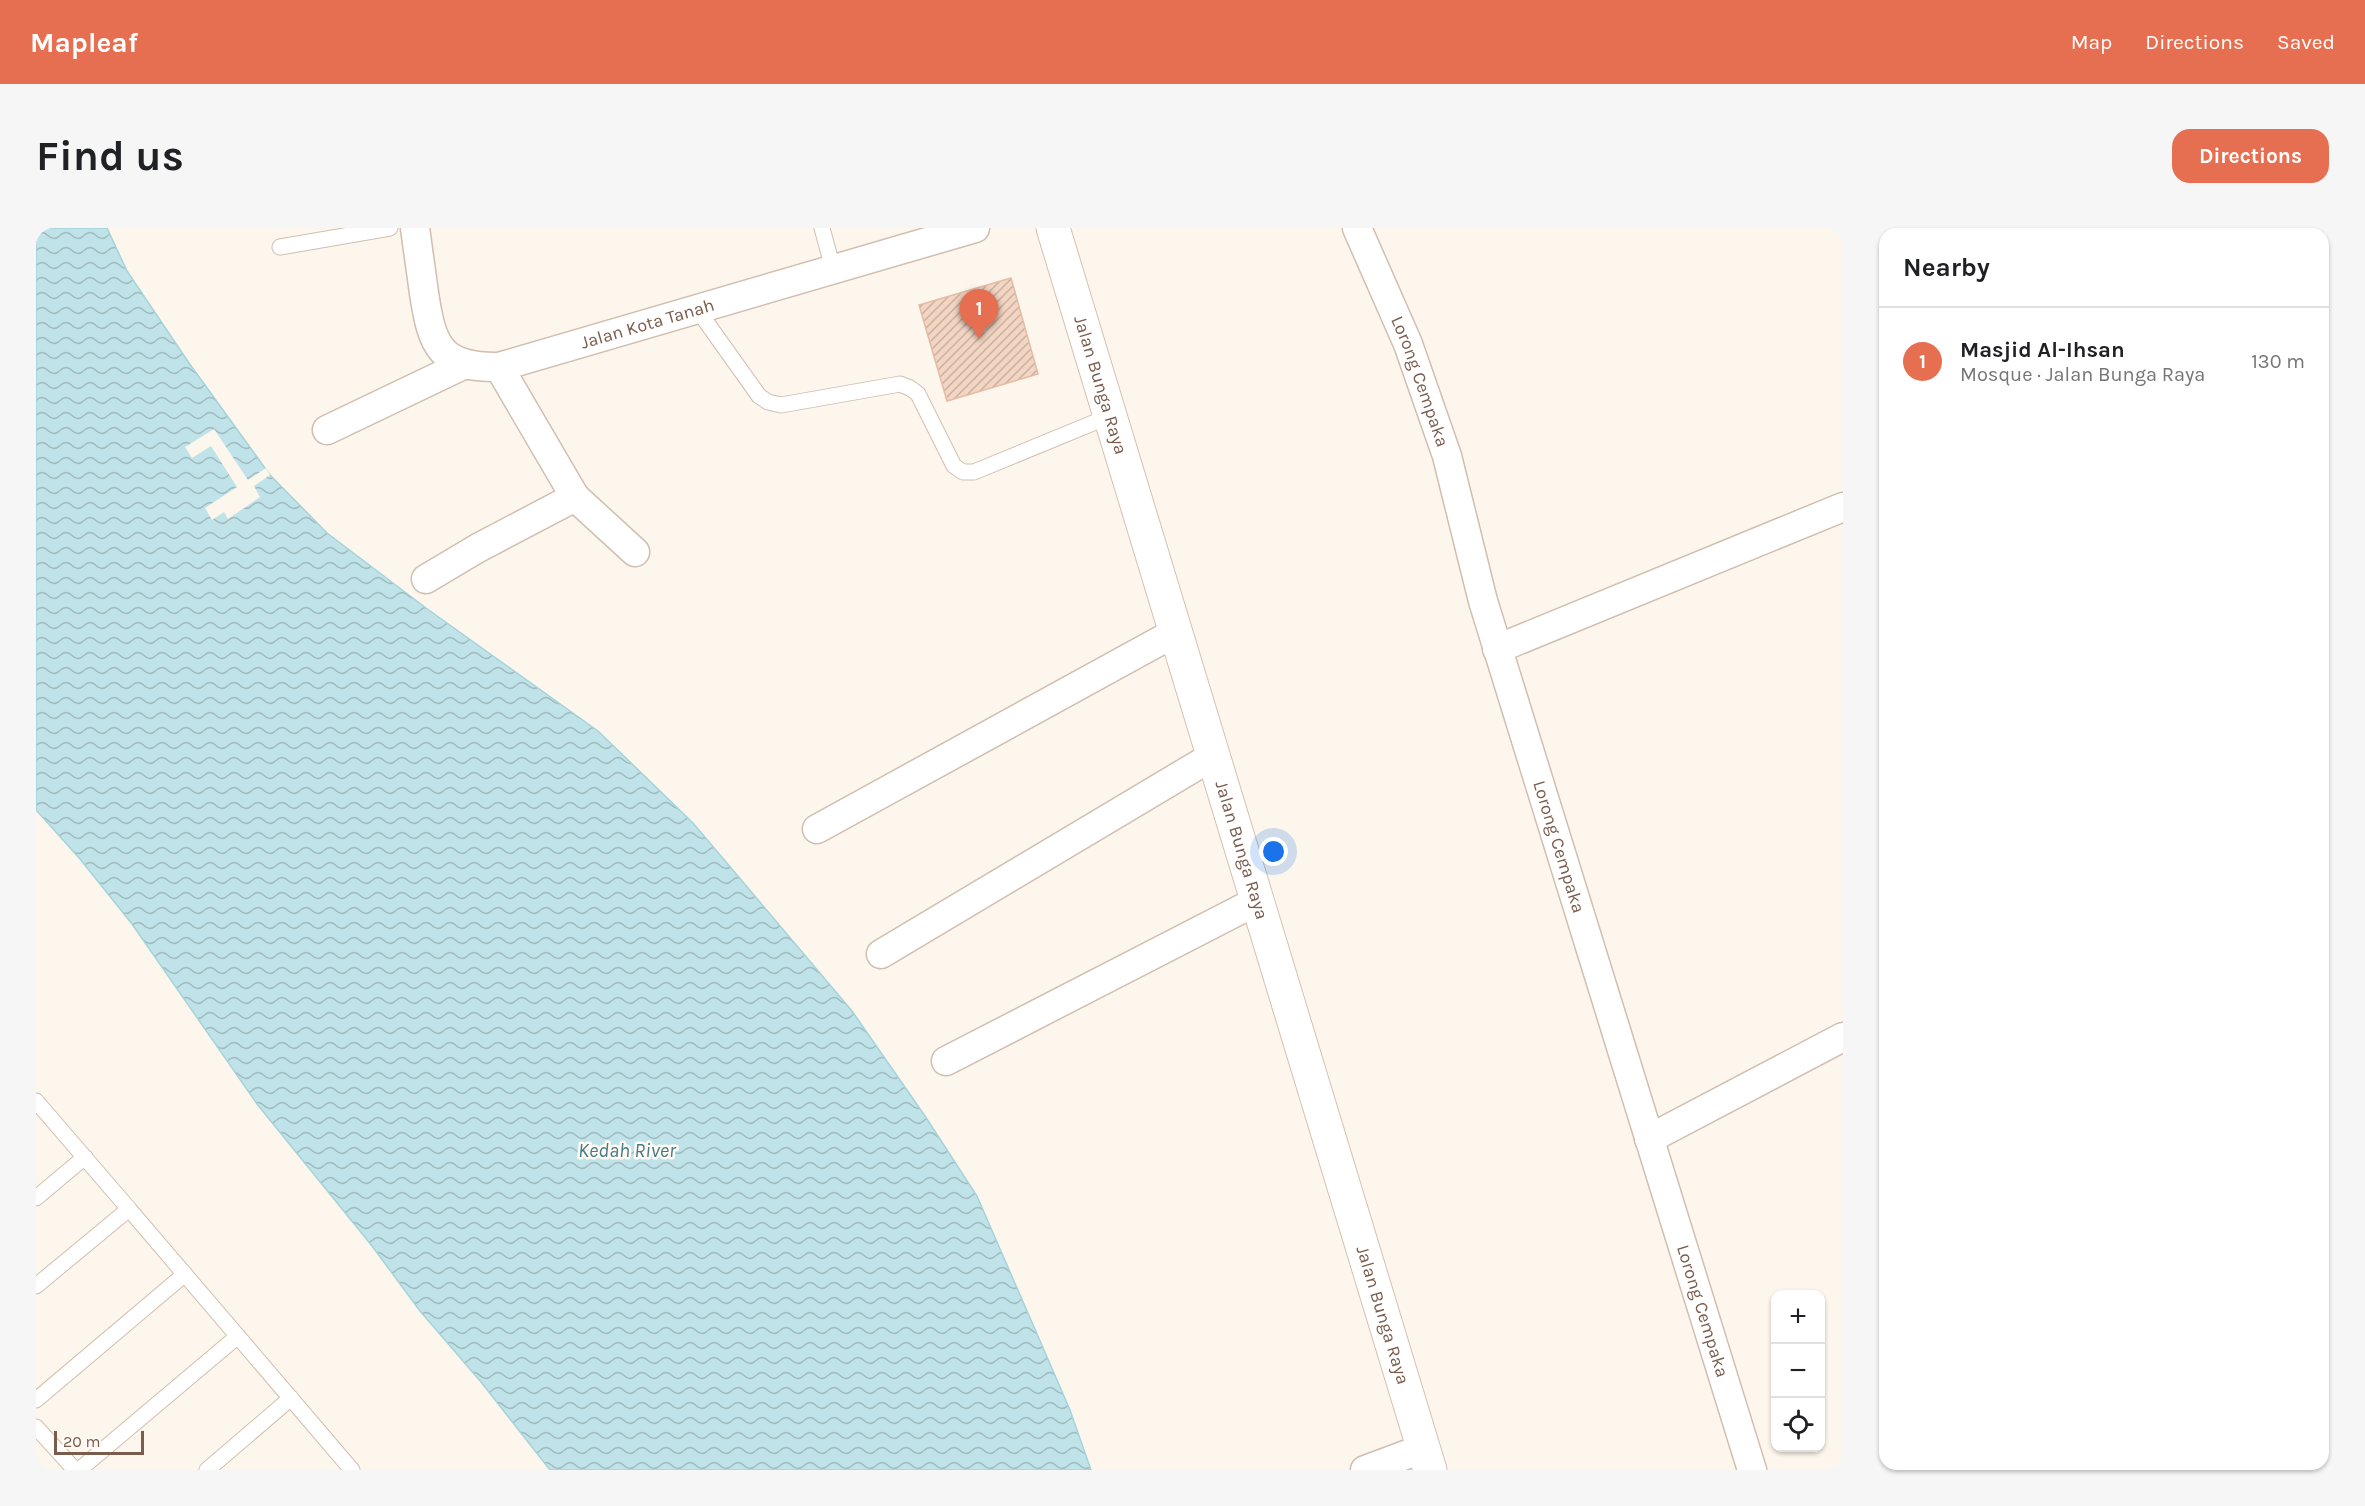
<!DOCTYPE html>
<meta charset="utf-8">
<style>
body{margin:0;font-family:Karla,sans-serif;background:#f6f6f6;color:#202124}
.controls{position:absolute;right:18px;bottom:18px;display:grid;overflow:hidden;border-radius:12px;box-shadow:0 2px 4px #0004}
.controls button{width:54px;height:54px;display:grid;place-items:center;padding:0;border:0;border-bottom:2px solid #e0e0e0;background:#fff;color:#202124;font:30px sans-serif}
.scale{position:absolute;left:18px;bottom:15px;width:90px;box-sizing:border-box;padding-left:6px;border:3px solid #7a5c4d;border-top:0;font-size:16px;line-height:21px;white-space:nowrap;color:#7a5c4d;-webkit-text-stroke:4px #fffaf3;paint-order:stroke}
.you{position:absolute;left:1238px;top:624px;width:21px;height:21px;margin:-15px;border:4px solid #fff;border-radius:50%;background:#1a73e8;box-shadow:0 0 0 9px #1a73e833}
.badge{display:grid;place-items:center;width:39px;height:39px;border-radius:50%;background:#e76f51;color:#fff;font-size:20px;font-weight:700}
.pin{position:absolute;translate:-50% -50px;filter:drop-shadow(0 2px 3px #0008)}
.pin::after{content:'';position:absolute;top:32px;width:21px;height:18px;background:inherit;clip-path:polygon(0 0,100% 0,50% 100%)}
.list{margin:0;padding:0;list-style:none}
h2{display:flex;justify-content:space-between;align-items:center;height:78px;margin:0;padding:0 24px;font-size:26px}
h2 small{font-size:20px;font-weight:400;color:#757577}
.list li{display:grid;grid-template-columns:39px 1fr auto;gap:18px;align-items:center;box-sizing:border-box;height:108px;padding:0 24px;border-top:2px solid #e0e0e0}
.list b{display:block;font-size:22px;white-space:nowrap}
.list p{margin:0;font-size:20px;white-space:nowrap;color:#757577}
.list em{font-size:20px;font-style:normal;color:#757577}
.icon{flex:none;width:33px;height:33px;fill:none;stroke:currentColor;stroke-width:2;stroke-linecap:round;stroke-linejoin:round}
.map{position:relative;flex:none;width:1807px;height:1242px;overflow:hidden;border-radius:18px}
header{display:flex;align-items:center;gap:36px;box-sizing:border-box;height:84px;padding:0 30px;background:#e76f51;color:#fff}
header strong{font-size:28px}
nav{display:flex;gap:33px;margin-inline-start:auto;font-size:21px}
.intro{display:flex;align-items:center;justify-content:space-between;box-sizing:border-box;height:144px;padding:0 36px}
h1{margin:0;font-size:42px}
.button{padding:15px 27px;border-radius:18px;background:#e76f51;color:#fff;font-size:21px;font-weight:700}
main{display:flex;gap:36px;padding:0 36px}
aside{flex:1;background:#fff;border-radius:18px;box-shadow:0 2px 4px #0004}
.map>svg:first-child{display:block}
.water{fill:url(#water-waves);stroke:#a5d3da;stroke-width:1.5}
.pier{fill:#fdf6ec}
.building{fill:url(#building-hatch);stroke:#e6bba3;stroke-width:1.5}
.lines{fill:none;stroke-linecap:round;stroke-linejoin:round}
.lane-casing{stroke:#d1beb0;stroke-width:17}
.street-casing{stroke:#d1beb0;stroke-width:31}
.secondary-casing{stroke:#d6c0b0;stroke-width:35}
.lane{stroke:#fff;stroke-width:15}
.street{stroke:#fff;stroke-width:28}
.secondary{stroke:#fff;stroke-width:33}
.labels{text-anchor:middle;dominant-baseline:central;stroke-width:5;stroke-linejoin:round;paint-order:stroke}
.street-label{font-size:18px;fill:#7a5c4d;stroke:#fffaf3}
.water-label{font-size:20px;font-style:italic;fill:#437c86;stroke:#fffaf3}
</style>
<header>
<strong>Mapleaf</strong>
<nav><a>Map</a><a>Directions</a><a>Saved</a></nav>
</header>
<div class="intro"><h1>Find us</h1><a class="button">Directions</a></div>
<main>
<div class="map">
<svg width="1807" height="1242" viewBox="0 0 1807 1242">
<defs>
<pattern id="water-waves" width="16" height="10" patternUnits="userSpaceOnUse" patternTransform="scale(1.5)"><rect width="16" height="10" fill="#bfe3e8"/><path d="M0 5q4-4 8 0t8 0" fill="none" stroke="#a0bbbe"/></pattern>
<pattern id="building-hatch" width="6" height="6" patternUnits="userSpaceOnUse" patternTransform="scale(1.5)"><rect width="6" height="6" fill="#f3d5c3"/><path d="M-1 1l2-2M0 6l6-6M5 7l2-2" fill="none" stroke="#cab0a1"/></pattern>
</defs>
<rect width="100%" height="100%" fill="#fdf6ec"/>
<path class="water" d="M0,0H71L91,43L153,135L234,247L291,305L390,380L562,503L657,595L816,783L889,888L941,968L1034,1182L1055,1242H514L445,1154L384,1083L336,1018L221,876L96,696L44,631L0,582Z"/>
<path class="pier" d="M178,201L212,252L230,240L234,247L218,258L224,269L192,291L188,284L176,292L169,280L201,259L175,218L156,230L149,219Z"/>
<path class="building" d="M975,50L1002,146L911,173L883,77Z"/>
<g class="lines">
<defs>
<path id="lane" d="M786,0L797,41
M244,19L354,0
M661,81L723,168L732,174L745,177L864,156L874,160L882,166L918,238L927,244H938L1074,188
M0,873L93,981
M0,970L49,929
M0,1058L93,981L316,1242
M0,1172L149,1046
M0,1199L39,1242
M43,1242L202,1108
M171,1242L255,1170"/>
<g id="street">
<path id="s1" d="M379,0C382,22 385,43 388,65C396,118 404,140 463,139L939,0"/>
<path id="s2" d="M1321,0L1372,116L1411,228L1447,373L1716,1242"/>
<path d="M463,139L539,269L599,324"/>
<path d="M291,202L429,136"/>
<path d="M390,351L442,320L539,269"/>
<path d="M1461,421L1807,279"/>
<path d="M781,601L1140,404"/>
<path d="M845,726L1177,528"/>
<path d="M910,833L1221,673"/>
<path d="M1613,911L1807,809"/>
<path d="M1329,1242L1388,1220"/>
</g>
<g id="secondary">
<path id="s3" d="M1017,0L1394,1242"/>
</g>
</defs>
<use href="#lane" class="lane-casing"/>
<use href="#street" class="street-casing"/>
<use href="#secondary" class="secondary-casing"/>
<use href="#lane" class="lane"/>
<use href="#street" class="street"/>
<use href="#secondary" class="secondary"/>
</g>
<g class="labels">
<g class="street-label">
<text stroke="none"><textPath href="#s1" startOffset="342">Jalan Kota Tanah</textPath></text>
<text stroke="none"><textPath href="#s2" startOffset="166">Lorong Cempaka</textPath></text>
<text stroke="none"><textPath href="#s3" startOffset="164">Jalan Bunga Raya</textPath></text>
<text stroke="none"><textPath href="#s2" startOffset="652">Lorong Cempaka</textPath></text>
<text stroke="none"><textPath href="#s3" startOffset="650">Jalan Bunga Raya</textPath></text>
<text stroke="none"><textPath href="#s2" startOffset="1138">Lorong Cempaka</textPath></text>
<text stroke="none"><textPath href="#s3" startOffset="1136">Jalan Bunga Raya</textPath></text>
</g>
<g class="water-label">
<text x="591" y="922">Kedah River</text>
</g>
</g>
</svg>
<div class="controls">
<button>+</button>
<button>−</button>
<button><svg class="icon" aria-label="locate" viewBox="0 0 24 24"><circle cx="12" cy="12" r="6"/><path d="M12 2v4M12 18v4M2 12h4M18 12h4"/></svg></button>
</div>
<div class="scale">20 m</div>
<div class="you"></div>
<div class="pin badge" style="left:943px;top:111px">1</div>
</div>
<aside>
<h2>Nearby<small></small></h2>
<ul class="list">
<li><span class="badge">1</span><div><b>Masjid Al-Ihsan</b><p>Mosque · Jalan Bunga Raya</p></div><em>130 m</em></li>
</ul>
</aside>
</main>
